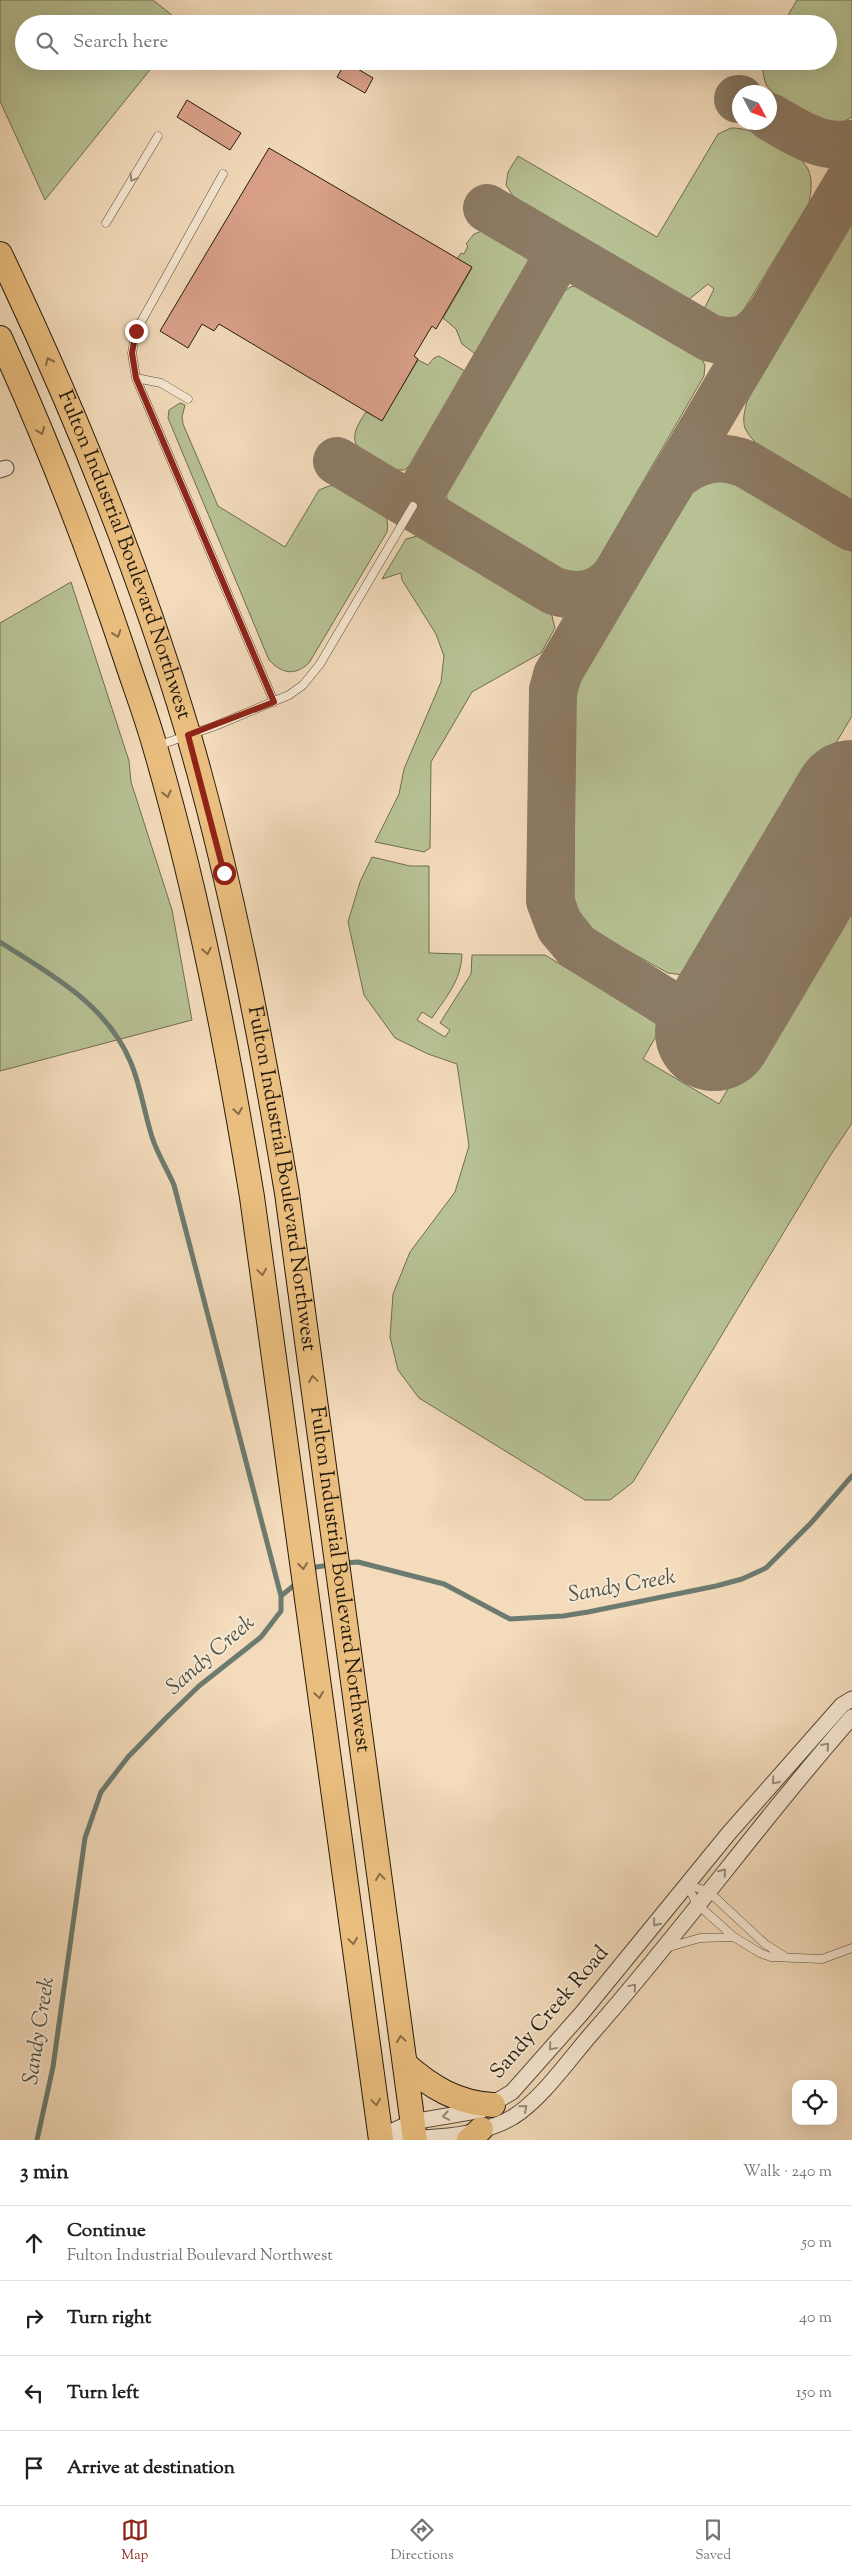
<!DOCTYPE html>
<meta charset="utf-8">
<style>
body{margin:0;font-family:"Sorts Mill Goudy",serif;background:#f2f2f2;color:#202124}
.controls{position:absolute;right:15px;bottom:15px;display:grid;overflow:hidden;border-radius:10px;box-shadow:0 5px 20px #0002}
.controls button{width:45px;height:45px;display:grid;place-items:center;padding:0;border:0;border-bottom:1px solid #e0e0e0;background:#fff;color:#202124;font:25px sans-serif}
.compass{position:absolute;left:732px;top:85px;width:45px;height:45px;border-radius:50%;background:#fff;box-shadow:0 5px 20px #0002;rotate:131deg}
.stop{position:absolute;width:15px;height:15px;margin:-11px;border:4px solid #8f2418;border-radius:50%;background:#fff}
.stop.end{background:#8f2418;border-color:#fff;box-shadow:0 1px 5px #0008}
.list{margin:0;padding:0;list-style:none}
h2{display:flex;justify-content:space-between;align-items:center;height:65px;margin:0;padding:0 20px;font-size:21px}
h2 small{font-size:16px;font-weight:400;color:#757577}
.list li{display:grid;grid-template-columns:32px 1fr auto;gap:15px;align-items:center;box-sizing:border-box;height:75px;padding:0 20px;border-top:1px solid #e0e0e0}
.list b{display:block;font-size:19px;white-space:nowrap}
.list p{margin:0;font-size:16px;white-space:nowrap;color:#757577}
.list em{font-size:16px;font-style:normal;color:#757577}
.icon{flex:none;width:28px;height:28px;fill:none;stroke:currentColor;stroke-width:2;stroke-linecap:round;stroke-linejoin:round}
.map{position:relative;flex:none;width:852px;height:2140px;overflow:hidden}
.search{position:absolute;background:#fff;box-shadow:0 5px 20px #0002;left:15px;right:15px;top:15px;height:55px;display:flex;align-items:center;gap:12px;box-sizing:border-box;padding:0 18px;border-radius:28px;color:#757577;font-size:19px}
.sheet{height:365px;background:#fff}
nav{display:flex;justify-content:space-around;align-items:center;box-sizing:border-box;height:70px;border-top:1px solid #e0e0e0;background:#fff;font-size:14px;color:#757577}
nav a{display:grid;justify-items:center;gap:2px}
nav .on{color:#8f2418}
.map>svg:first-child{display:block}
.green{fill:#b7c193;stroke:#6e6e51}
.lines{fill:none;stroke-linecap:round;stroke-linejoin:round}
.stream{stroke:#6c7b70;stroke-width:5}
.taxiway{stroke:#8c7b65;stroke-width:48}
.runway{stroke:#8c7b65;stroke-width:118}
.building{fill:#daa189;stroke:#251b0f}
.lane-casing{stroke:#584b3a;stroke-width:9}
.street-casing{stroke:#584b3a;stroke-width:17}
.primary-casing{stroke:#251b0f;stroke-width:26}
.lane{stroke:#f7e8d3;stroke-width:8}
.street{stroke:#f7e8d3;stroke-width:15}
.primary{stroke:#eabe7e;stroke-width:24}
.oneway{stroke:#988c7b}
.oneway2{stroke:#886c46}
.route{stroke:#8f2418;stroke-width:6}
.labels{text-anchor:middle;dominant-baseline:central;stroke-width:4;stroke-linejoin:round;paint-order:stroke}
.street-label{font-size:21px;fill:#251b0f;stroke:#f7e8d3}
.water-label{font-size:22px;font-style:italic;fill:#4e5347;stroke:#f7e8d3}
</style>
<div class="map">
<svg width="852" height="2140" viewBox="0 0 852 2140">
<rect width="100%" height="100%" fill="#f3dbbb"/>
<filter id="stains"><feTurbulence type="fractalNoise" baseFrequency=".004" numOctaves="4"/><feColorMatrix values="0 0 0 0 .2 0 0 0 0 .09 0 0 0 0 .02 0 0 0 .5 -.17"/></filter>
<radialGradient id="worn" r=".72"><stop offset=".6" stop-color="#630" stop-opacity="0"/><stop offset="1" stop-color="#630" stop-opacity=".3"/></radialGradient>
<path class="green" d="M0,0H153L183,24H24V61H157L45,200L0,101Z
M797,0H852V117C843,123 833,125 822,122C810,120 771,96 766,84C763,78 763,68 761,61H828V24H783Z
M731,128C753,127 797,149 808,169C813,180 811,192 809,203L738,319C724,326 715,318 703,311L714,289L708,284L687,301L515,199L506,185L508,172L518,156L657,237L718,134Z
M852,224V504C826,488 756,455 745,428C742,419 745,410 747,401Z
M482,231C496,233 524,244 528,259C529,265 528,270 526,275L478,356L462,344L456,329L443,318L472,268L457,259L461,253L464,254L468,246L466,244L474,234Z
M581,285L700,356L705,365L704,376L592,570L580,576L566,575L452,507L446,496L448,484L561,294L570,287Z
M439,356L465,371L466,376L415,462L404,470C391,472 358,455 355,441C353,430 361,420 366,412L382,420L418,360L428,365L434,358Z
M180,403L185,405L182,417L183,424L218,506L285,547L319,490C324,488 330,485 335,485C343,486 379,507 384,513C388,519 388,525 387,532L309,663C295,676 282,674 269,660L168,418L169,410Z
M719,481L738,483L852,552V716L703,967L683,975L668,973L596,933L578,910L574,898L575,707L577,692L583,674L693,492L704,485Z
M421,535L546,608L552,616L555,628L541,653L472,692L431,762L430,848L424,852L375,842L399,794L404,769L441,682L444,656L436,634L402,580L401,573L382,579L406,539Z
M71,582L129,761L131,782L172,910L192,1020L0,1071V623Z
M372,857L410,866H429V953L462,954C461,981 446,997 432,1018L422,1012L417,1020L445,1037L450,1030L440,1023L471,974L472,955H545L662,1026L643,1059L719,1104L852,877V1123L828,1159L633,1482L610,1500H585L419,1398L398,1370L390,1337L393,1294L410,1252L455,1192L469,1146L457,1064L428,1054L395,1038L364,995L348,922L360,882Z"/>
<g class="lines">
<path class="stream" d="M0,942C51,975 107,1004 131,1063C141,1087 144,1112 152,1137C157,1153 167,1169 174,1185L281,1596V1611L261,1637L199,1686L165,1719L128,1757L101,1792L85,1838L53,2067L37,2140
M343,1563L358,1562L444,1584L510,1619L563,1616L588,1612L716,1586L742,1579L766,1568L811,1523L852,1476
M310,1572L316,1567L330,1565
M281,1596L298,1582"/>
<path class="taxiway" d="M738,99H740
M770,117C796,132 820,149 852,144
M487,208L710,338C740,345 751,340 769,316
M337,461L554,591C580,599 597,596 616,576
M674,477C697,459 718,453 746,464L852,527
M413,506L561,251
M714,1032L576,946L560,927L550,901L553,690L557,675L852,176"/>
<path class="runway" d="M714,1032L852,799"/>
</g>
<path class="building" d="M346,62L373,78L365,93L337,77Z
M187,100L241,133L230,150L177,117Z
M269,148L472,267L436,329L432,326L414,356L418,359L382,421L219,324L214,331L202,324L188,348L160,331Z"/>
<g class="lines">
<defs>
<path id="lane" d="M223,174L136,331L132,353L136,378L274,702
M106,223L158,136
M136,378L161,383L188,399
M157,746L215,726L289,695L303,685L320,664L413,506
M687,1885L697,1904L734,1937L760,1953L771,1957L822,1959L852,1948
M687,1885L708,1891L765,1944L784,1956
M669,1947L700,1938L733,1937"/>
<path id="street" d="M0,470L6,468
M380,2137L412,2122L482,2110L512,2092L582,2013L729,1833L842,1705L852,1699
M381,2137C421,2140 477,2138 513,2117C543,2098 570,2058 593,2032C683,1930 762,1819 852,1717"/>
<g id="primary">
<path id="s1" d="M0,254C74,409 139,568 188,733C232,884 261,1038 287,1193L415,2140"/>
<path d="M0,338C47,441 88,546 124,653C134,684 146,715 155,747C198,894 227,1045 252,1197L381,2140"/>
<path d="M405,2064C431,2087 457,2103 493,2105"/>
<path d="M469,2140L481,2129"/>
</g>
</defs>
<use href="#lane" class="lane-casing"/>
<use href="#street" class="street-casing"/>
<use href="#primary" class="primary-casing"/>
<use href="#lane" class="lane"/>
<use href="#street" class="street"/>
<use href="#primary" class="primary"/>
</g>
<defs><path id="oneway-chevron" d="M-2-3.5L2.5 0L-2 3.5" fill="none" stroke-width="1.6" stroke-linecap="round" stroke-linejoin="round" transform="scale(1.25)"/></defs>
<g class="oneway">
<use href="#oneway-chevron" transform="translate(133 178) rotate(121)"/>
<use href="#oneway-chevron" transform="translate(826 1746) rotate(-49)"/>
<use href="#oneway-chevron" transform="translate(775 1781) rotate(131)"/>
<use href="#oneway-chevron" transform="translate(723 1872) rotate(-51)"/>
<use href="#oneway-chevron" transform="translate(656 1923) rotate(129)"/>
<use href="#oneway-chevron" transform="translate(633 1987) rotate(-50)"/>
<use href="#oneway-chevron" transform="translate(552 2047) rotate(131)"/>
<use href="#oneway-chevron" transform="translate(524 2108) rotate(-41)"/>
<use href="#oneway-chevron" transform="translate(446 2116) rotate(170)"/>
</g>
<g class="oneway2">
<use href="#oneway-chevron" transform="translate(49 361) rotate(-114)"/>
<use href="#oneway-chevron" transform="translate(41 431) rotate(68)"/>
<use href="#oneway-chevron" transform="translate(117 634) rotate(71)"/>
<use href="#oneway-chevron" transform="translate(167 794) rotate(76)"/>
<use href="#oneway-chevron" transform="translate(207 951) rotate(79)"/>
<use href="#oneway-chevron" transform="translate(238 1111) rotate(81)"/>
<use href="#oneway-chevron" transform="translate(262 1272) rotate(82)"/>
<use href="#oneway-chevron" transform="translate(313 1379) rotate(-98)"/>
<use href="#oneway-chevron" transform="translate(303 1566) rotate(83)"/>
<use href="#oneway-chevron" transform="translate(319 1695) rotate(82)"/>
<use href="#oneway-chevron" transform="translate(380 1877) rotate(-98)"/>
<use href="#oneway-chevron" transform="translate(353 1941) rotate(82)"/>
<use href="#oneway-chevron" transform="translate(401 2039) rotate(-98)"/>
<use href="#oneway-chevron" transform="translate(376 2102) rotate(82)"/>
</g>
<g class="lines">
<path class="route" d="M136,331L132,353L136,378L274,702L188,735L224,873"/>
</g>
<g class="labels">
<g class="street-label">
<text stroke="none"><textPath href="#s1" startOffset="326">Fulton Industrial Boulevard Northwest</textPath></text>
<text stroke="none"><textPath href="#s1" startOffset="971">Fulton Industrial Boulevard Northwest</textPath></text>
<text stroke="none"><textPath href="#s1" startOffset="1376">Fulton Industrial Boulevard Northwest</textPath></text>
<text transform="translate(550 2013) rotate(-49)">Sandy Creek Road</text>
</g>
<g class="water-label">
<text transform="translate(622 1587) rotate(-10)">Sandy Creek</text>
<text transform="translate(211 1656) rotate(-41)">Sandy Creek</text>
<text transform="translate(40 2031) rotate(-81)">Sandy Creek</text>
</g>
</g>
<rect width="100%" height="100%" filter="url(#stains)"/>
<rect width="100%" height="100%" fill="url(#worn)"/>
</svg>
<div class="controls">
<button><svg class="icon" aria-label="locate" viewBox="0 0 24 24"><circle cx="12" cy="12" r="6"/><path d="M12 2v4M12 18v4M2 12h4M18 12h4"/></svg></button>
</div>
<svg class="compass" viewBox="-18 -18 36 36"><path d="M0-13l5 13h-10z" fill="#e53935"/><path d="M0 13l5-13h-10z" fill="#757577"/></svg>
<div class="stop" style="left:224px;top:873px"></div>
<div class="stop end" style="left:136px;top:331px"></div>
<div class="search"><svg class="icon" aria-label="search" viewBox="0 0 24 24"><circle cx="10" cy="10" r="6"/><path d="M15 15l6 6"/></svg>Search here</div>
</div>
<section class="sheet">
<h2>3 min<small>Walk · 240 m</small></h2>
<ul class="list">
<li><svg class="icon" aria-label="ahead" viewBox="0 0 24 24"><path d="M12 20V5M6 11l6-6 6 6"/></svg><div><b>Continue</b><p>Fulton Industrial Boulevard Northwest</p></div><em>50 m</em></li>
<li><svg class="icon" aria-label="right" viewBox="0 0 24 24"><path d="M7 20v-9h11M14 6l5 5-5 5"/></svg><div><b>Turn right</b></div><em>40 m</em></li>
<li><svg class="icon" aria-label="left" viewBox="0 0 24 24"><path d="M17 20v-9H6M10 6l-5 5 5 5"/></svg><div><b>Turn left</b></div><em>150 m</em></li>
<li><svg class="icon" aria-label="arrive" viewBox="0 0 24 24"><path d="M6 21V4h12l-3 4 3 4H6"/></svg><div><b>Arrive at destination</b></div></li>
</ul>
</section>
<nav>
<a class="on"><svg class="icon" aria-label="map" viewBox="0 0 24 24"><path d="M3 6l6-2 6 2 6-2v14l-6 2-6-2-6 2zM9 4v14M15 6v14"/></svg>Map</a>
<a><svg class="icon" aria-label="directions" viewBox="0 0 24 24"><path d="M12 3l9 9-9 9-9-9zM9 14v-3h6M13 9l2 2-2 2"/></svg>Directions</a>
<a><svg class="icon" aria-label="saved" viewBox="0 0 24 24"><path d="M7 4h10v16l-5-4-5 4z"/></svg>Saved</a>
</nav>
